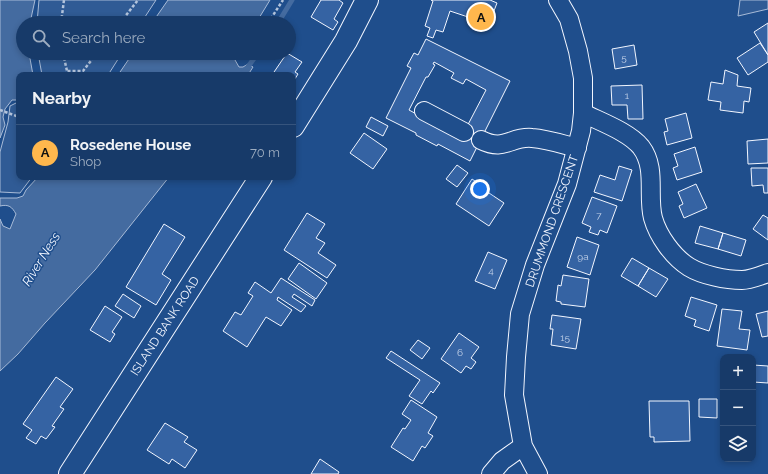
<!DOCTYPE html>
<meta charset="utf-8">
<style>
body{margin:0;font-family:Raleway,sans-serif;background:#20416f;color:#f1f3f6}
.controls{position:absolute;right:12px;bottom:12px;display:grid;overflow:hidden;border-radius:8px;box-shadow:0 2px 6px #0003}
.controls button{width:36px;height:36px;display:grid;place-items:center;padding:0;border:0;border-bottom:1px solid #36547d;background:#173a69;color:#f1f3f6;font:20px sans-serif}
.you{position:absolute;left:480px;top:189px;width:14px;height:14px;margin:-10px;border:3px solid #fff;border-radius:50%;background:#1a73e8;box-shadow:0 0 0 6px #1a73e833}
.badge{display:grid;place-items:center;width:26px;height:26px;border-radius:50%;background:#ffb74d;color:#111;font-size:13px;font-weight:700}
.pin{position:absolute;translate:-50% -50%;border:2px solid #fff;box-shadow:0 1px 4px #0006}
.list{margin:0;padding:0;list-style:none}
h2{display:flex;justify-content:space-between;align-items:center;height:52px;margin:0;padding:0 16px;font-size:17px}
h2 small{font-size:13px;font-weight:400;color:#9eadc0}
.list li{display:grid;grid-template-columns:26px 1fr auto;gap:12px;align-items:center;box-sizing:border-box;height:56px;padding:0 16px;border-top:1px solid #36547d}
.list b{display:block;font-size:15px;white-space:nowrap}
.list p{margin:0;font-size:13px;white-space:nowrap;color:#9eadc0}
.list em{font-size:13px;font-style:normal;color:#9eadc0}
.icon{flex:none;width:22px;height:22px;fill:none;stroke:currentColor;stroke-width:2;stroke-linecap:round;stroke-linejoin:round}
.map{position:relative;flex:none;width:768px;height:474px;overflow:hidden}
.search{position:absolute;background:#173a69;box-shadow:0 2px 6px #0003;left:16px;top:16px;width:280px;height:44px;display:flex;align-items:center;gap:10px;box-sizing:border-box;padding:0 14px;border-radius:22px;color:#9eadc0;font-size:15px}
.panel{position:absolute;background:#173a69;box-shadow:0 2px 6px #0003;left:16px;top:72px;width:280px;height:108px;border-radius:8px}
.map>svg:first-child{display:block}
.built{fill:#305b95;stroke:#a8bbd7}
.water{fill:#446ba0;stroke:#a8bbd7}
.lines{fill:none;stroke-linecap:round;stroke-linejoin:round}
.stream{stroke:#446ba0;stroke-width:5}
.building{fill:#3563a3;stroke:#f2f6ff;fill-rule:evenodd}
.minor-casing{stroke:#f2f6ff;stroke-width:20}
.major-casing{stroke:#f2f6ff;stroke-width:24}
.path{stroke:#b3c4dc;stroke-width:2.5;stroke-dasharray:3 2;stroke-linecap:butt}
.minor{stroke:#1f4e8c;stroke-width:18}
.major{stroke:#1f4e8c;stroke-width:22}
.labels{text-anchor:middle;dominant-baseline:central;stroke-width:3;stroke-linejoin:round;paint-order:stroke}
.number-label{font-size:10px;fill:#c3d1e8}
.street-label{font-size:12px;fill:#f2f6ff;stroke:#1f4e8c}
.water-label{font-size:13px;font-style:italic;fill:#f2f6ff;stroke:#1f4e8c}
</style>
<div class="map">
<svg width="768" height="474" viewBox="0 0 768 474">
<rect width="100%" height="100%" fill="#1f4e8c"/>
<path class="built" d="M39,0H156L141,23H37Z
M740,0H768V9L738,16Z
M38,53H122L108,75H42Z
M16,103L19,105V177H32L20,193L0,192V152L8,122L10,106Z"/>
<path class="water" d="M0,0H35L30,23H23V53H29L33,75H19V100H12L5,109L3,117L5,125L0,138Z
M168,0H270L256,23H152Z
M133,53H238L235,60L239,67H243L248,64L253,67L248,75H118Z
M38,177H169L95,270L45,323L18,354L0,371V219L3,226L10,229L16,214C12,207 9,204 0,206V198H17L23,196L26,190Z"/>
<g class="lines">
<path class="stream" d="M278,23L292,0
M242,75L258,53"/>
</g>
<path class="building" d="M321,0H339L343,3L334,19L338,22L333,30L311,17Z
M431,0H490L497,3L489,24L450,11L443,32L436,30L433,38L427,36L430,28L425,26L433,1Z
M768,23V55L754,32Z
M426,39L510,81L470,161L438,144L437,146L416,135V133L386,118L411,68L407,66L414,53L418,55ZM434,62L454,73L451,78L463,84L466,79L486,90L461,138L409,110L426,77H428L435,65L433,64Z
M760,43L768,55V62L748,75L737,58Z
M634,45L637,65L615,69L612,49Z
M287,53L302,62L295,72L298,74L293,82V75H272Z
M725,70L738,75L737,86L751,88L749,102L744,101L743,113L720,110L721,102L708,100L711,82L723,84Z
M642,85L643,119H628L627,105H612L611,86Z
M686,113L692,138L667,145L664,132L668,131L665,119Z
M371,117L388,126L383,136L366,127Z
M364,133L387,149L373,169L350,153Z
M768,139V163L748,164L747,141Z
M695,147L702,172L677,180L673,168L678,166L674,154Z
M457,165L468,173L457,187L446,179Z
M619,166L632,170L622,201L594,192L600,175L615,180Z
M751,168H768V193H764L763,185L752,186Z
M472,179L484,187L483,189L504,203L489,226L456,204Z
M696,184L707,208L684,218L679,206L683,204L678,192Z
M592,197L617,206L607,233L600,230L598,235L589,232L591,227L582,223Z
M307,213L325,224L316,238L325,243L318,253L336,265L327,278L284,250Z
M763,215L768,218V240L753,229Z
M164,224L185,237L162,274L171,280L156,305L126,287Z
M700,226L723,233L718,249L695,243Z
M723,233L746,240L741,256L718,249Z
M577,237L599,245L590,275L567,267Z
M488,252L507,260L495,289L475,281Z
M632,258L649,268L638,286L621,276Z
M299,263L327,283L316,299L288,279Z
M649,268L668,279L656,297L638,286Z
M563,275L589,279L585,307L561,304V302L556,301L558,285L561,286Z
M281,278L315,300L312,306L294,294L292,297L306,306L301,312L278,297L277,300L292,310L281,326L266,317L247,347L223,331L235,312L241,315L253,296L248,293L255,282L271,293Z
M123,294L141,306L134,318L115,306Z
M691,297L717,305L709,331L694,326L696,320L685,316Z
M105,306L122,317L112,332L115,334L110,342L90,330Z
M722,309L742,311L739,329L750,330L747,350L717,346Z
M768,311V336L762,337L756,314Z
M552,315L581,319L576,349L551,345L553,329H550Z
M459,333L479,347L471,358L476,362L471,369L466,366L461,373L441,359Z
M418,340L430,348L422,359L410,350Z
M391,351L440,383L433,393L431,391L422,404L409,396L420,380L386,358Z
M753,365L768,366V383L753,382Z
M56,377L73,389L60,407L64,409L52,426L55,427L46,439L41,436L36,444L26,438L32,430L23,424Z
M699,399H717V418L699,417Z
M411,400L437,417L428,433L433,436L425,448L422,446L413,461L391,447L403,428L405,429L411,420L402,414Z
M649,401H689L690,441L654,442V437H650Z
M165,423L188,437L184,442L197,450L185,468L172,459L169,464L147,450Z
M320,459L339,472L338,474H311Z"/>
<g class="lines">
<defs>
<path id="minor" d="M424,111L464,132
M583,113C601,122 629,132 641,147C657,168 647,195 653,218C658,236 673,257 689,267C702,275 726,280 742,280C750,280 760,276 768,273
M481,140C505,152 510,136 532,138C547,139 562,144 577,148
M491,474L502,461L523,446
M538,474L523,446L514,395L516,357L520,314L535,265L567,184L581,131L583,113V78L578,51L569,19L558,0"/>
<path id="major" d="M293,126L346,41L367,0
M70,474L261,177"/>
</defs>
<use href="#minor" class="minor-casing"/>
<use href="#major" class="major-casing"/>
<path class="path" d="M61,23L64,0
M120,23L138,0
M268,23L283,0
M63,53L67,71
M245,59L248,53
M65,75L67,71H83L97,53
M0,110L19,117"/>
<use href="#minor" class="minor"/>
<use href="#major" class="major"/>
</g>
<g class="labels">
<g class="number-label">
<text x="624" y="57">5</text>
<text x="627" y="95">1</text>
<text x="599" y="215">7</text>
<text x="583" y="256">9a</text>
<text x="491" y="270">4</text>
<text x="565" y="337">15</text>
<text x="460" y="352">6</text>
</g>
<g class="street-label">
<text transform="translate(552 221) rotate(-71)">DRUMMOND CRESCENT</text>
<text transform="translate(165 326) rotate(-57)">ISLAND BANK ROAD</text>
</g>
<g class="water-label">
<text transform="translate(41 259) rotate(-58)">River Ness</text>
</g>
</g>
</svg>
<div class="controls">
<button>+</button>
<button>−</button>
<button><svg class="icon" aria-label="layers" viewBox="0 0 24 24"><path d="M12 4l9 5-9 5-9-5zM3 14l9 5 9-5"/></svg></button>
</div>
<div class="you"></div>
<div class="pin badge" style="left:481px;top:17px">A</div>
<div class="search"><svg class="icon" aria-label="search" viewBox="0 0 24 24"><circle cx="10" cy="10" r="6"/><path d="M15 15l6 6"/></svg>Search here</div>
<section class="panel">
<h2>Nearby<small></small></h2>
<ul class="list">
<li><span class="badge">A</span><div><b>Rosedene House</b><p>Shop</p></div><em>70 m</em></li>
</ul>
</section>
</div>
